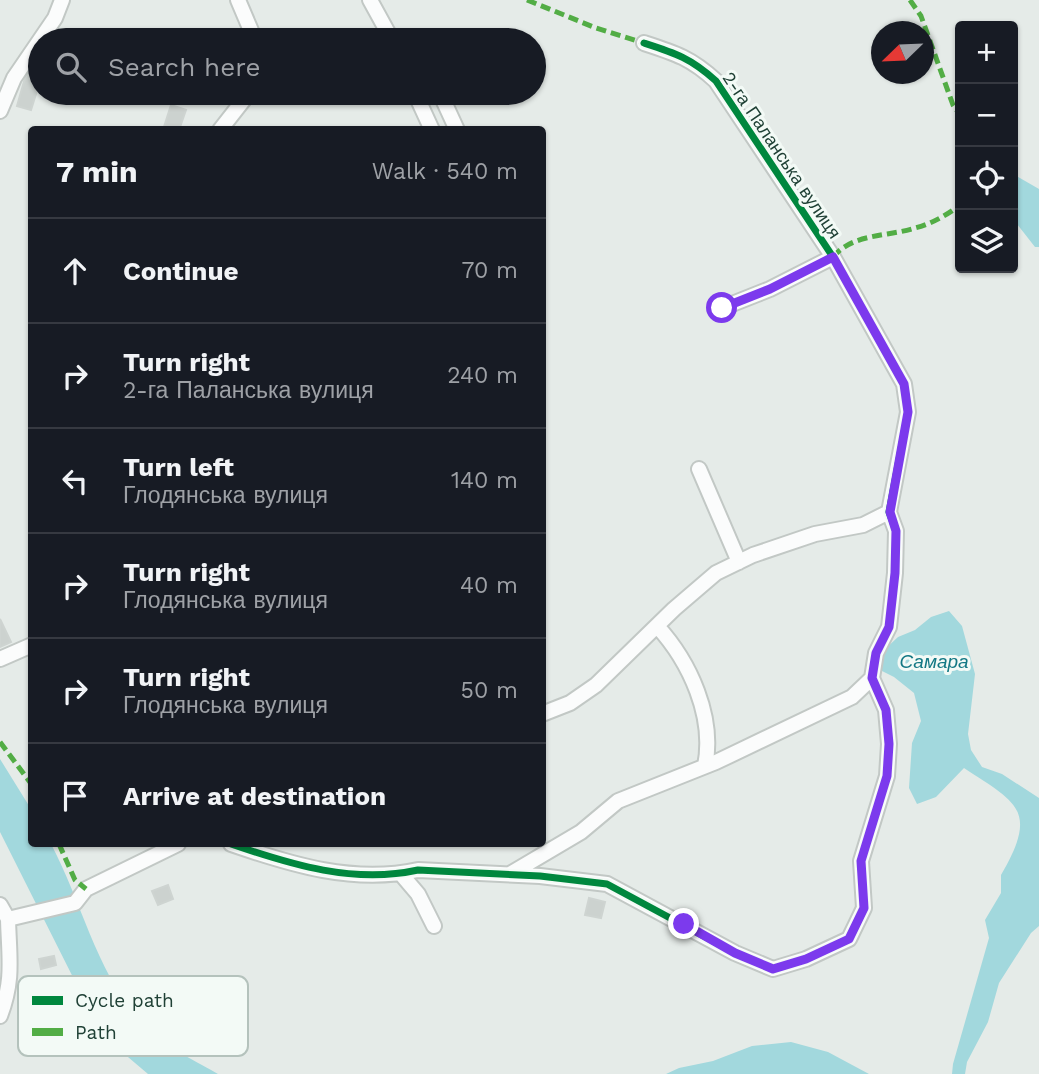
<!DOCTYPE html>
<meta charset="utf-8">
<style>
body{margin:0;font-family:"Work Sans",sans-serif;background:#20242c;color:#f1f3f6}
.controls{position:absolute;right:21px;top:21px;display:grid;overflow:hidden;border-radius:7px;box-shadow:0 2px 5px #0004}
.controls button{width:63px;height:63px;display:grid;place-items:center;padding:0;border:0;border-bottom:2px solid #363941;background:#171b24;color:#f1f3f6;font:35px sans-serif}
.compass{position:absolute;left:871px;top:21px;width:63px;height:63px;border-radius:50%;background:#171b24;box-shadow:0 2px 5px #0004;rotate:247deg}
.stop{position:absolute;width:21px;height:21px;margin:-16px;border:5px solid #7c3aed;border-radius:50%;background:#fff}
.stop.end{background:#7c3aed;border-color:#fff;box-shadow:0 2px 7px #0008}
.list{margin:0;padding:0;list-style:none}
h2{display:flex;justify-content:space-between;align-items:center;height:91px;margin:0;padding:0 28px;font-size:30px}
h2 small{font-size:23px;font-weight:400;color:#9ea1a6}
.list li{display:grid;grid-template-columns:46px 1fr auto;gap:21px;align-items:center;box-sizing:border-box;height:105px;padding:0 28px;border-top:2px solid #363941}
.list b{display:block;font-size:26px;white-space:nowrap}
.list p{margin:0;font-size:23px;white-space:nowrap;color:#9ea1a6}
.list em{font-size:23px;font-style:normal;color:#9ea1a6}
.icon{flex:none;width:38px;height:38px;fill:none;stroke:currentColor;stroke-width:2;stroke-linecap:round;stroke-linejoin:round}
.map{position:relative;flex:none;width:1039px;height:1074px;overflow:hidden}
.search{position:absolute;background:#171b24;box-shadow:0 2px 5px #0004;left:28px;top:28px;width:518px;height:77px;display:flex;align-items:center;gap:18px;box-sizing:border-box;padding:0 24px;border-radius:38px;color:#9ea1a6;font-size:26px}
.panel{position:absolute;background:#171b24;box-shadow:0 2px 5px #0004;left:28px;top:126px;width:518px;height:721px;border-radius:7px}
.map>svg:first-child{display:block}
.water{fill:#a2d8dd}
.building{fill:#ccd2cf;stroke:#ced4d1;stroke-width:2}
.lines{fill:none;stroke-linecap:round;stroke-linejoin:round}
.minor-casing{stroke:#c2c8c5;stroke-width:18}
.minor{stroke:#fbfcfc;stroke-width:14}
.quiet{stroke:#52ad45;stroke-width:5;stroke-dasharray:10 5;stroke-linecap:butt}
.cycleway-casing{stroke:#f3faf6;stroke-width:11}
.cycleway{stroke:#00873e;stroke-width:7}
.route{stroke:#7c3aed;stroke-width:9}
.labels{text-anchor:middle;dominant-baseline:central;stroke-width:6;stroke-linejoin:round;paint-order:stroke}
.street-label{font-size:18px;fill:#204136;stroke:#f3faf6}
.water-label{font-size:19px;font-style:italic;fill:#137884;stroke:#f3faf6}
.key{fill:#f3faf6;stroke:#b4c2bc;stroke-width:2}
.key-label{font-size:19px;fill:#204136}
</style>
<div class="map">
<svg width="1039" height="1074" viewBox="0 0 1039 1074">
<rect width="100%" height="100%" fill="#e5ebe8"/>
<path class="water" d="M1013,174L1039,189V247H1035L1013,219Z
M949,611L962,626L975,674L968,734L971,750L982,767L1002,774L1039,798V926L1031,933L999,983L988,1022L967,1062L965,1074H952L953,1064L989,938L985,920L1001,893V875C1039,810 1017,803 964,768L936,797L917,804L909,788L912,743L921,721L914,693L894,677L878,669L882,652L898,637L915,630L931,617Z
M0,759L31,809L32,844H51C84,906 98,981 150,1032C163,1045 201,1064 218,1074H148L102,1035L0,832Z
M791,1042L828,1052L869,1074H666L679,1068L713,1061L752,1046Z"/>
<path class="building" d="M34,66L40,68V81L31,110L17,106L25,78Z
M171,105L186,110L179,130H163Z
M0,619L11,642L0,647Z
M168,885L173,899L158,905L152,891Z
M589,898L605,902L601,918L585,915Z
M54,956L56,965L41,969L39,959Z"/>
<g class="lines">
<defs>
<path id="minor" d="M238,0L255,40
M370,0L392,40
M644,43C675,53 691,58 716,81L833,257L904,384L908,412L889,512L896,531L895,573L889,627L876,653L872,678
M415,93L432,130
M440,93L457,130
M0,111L14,78L55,18L62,0
M220,130L249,93
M722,308L770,289L833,257
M699,469L739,562
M657,626C690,662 715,717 705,766
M0,659L32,645
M542,714L570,703L596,685L674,609L716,573L753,555L815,534L863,525L889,512
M231,844C292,865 354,884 418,870L540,876L607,884L735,953L773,969L806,959L849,939L864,908L861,861L887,776L889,744L886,710L872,678
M401,874L418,894L434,926
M510,874L581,832L618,801L716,762L852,697L872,678
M0,905L8,919L75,903L86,889L178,844
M0,1016C14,979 9,958 8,919"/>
</defs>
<use href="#minor" class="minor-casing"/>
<use href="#minor" class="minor"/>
<path class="quiet" d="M527,0L596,28L644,43
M910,0L921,16L953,105L960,115
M833,257C853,233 887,237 915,228C931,224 947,215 960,205
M0,742L32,785
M59,844L75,880L86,889"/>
<defs>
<path id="cycleway" d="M231,844C292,865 354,884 418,870L540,876L607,884L735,953L773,969L806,959L849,939L864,908L861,861L887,776L889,744L886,710L872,678L876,653L889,627L895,573L896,531L889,512L908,412L904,384L833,257L716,81C691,58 675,53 644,43"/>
</defs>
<use href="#cycleway" class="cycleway-casing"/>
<use href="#cycleway" class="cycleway"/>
</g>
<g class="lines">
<path class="route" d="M684,924L735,953L773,969L806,959L849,939L864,908L861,861L887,776L889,744L886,710L872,678L876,653L889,627L895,573L896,531L890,512L908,412L904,384L833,257L770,289L722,308"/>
</g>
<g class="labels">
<g class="street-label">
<text transform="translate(782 155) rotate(56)">2-га Паланська вулиця</text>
</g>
<g class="water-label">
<text x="934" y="661">Самара</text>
</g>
</g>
<rect x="18" y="976" width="230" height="80" rx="10" class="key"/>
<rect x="32" y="996" width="31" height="9" fill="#00873e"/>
<rect x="32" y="1028" width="31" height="8" fill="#52ad45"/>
<g class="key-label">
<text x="75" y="1007">Cycle path</text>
<text x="75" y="1039">Path</text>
</g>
</svg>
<div class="controls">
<button>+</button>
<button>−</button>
<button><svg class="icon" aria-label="locate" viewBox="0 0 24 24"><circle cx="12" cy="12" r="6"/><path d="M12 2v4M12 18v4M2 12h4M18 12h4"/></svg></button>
<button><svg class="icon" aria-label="layers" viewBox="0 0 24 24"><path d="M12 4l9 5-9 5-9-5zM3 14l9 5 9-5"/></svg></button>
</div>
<svg class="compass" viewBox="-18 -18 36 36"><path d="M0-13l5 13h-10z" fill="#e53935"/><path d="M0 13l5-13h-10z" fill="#9ea1a6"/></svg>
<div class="stop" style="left:722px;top:308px"></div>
<div class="stop end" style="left:684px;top:924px"></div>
<div class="search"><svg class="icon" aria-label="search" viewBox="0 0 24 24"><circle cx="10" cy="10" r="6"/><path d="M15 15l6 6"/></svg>Search here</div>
<section class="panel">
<h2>7 min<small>Walk · 540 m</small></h2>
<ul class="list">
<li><svg class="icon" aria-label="ahead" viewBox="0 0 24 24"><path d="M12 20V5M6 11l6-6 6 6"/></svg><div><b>Continue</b></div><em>70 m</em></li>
<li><svg class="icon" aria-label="right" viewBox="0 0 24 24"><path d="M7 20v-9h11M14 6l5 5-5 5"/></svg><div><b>Turn right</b><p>2-га Паланська вулиця</p></div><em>240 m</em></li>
<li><svg class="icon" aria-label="left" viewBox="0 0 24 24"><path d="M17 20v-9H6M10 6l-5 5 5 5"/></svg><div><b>Turn left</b><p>Глодянська вулиця</p></div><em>140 m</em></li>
<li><svg class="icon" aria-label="right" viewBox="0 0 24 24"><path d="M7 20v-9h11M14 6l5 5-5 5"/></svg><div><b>Turn right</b><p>Глодянська вулиця</p></div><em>40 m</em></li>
<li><svg class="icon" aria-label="right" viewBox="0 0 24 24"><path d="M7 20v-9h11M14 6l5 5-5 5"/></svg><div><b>Turn right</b><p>Глодянська вулиця</p></div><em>50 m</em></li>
<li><svg class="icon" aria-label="arrive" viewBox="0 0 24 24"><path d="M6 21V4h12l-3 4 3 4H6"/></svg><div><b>Arrive at destination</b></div></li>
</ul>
</section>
</div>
